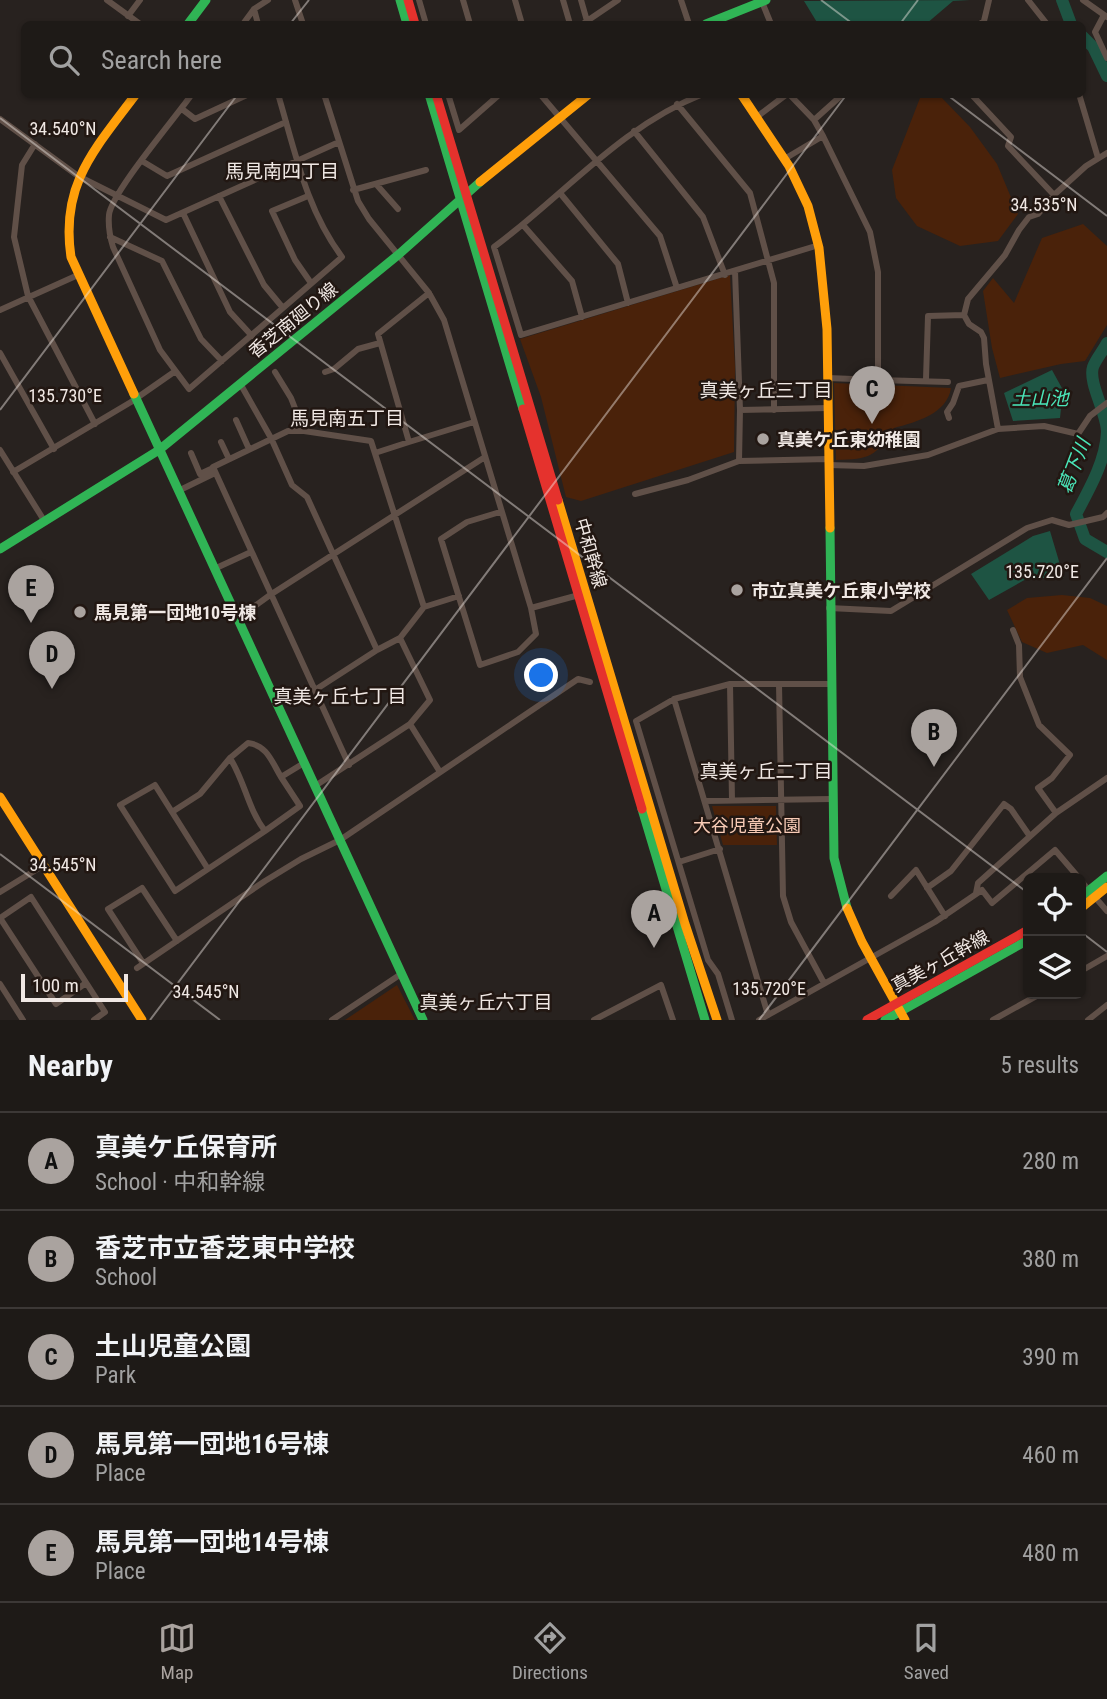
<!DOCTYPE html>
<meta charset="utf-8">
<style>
body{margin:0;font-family:"Roboto Condensed","Noto Sans JP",sans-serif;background:#2b2724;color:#f1f3f6}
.controls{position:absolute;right:21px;bottom:21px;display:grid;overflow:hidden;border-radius:10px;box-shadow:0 2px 5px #0004}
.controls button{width:63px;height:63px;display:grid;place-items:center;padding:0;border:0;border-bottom:2px solid #3c3836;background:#1e1a17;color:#f1f3f6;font:35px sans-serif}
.scale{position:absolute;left:21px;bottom:18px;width:107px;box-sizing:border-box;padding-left:7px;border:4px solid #f0e8e4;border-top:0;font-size:19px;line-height:24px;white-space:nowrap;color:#f0e8e4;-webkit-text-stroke:5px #221712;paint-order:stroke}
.you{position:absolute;left:542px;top:676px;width:24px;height:24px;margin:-18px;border:5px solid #fff;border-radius:50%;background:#1a73e8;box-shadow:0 0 0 10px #1a73e833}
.badge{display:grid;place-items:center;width:46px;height:46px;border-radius:50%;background:#aaa39f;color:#111;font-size:23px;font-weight:700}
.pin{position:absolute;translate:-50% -58px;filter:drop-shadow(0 2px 4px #0008)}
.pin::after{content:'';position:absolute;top:37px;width:24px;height:21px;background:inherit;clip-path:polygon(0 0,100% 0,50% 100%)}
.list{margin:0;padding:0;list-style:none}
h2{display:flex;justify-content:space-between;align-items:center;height:91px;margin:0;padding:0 28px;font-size:30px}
h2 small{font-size:23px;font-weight:400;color:#a1a1a1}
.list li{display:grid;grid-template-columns:46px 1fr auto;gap:21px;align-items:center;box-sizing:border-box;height:98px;padding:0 28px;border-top:2px solid #3c3836}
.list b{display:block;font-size:26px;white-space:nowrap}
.list p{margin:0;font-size:23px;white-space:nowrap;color:#a1a1a1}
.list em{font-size:23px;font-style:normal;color:#a1a1a1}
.icon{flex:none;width:38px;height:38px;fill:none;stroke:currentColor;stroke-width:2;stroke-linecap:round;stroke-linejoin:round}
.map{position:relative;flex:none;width:1107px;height:1020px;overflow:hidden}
.search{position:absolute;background:#1e1a17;box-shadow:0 2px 5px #0004;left:21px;right:21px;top:21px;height:77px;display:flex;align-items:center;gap:18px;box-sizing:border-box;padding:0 24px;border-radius:10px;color:#a1a1a1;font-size:26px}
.sheet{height:581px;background:#1e1a17}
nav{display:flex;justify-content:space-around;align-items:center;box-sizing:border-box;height:98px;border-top:2px solid #3c3836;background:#1e1a17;font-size:19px;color:#a1a1a1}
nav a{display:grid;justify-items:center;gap:4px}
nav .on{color:#aaa39f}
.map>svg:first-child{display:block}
.green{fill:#4a220a}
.water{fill:#1e5443}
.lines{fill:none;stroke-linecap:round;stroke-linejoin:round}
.river{stroke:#1e5443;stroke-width:12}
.street{stroke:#605048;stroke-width:6}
.fast{stroke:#30b455;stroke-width:9}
.slow{stroke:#ff9f0a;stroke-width:9}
.jam{stroke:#e5322d;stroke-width:9}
.ticks{fill:none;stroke:#f0e8e4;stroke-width:2;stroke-opacity:0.45}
.poi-dot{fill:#aaa39f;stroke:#221712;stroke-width:2.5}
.labels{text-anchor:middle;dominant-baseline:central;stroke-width:5;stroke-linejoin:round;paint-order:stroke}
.street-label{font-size:18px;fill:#f0e8e4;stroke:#221712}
.poi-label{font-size:18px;font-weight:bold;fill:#f0e8e4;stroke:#221712;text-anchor:start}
.park-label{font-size:18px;fill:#f8cbb6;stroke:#221712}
.neighbourhood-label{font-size:19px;fill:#f0e8e4;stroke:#221712}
.water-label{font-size:19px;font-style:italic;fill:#4ae6b9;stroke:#221712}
.ticks-label{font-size:18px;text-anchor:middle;fill:#f0e8e4;stroke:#221712;stroke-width:5;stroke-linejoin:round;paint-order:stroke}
</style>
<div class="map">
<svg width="1107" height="1020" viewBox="0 0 1107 1020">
<rect width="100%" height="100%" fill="#28221f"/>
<path class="green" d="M920,98H942L970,127L997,164L1018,214L998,241L960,246L917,226L896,198L892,170Z
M1083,224L1107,246V325L1085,361L1061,364L1000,378L992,348L983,291L993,278L1014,303L1042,238Z
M730,275L735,367L734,452L581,501L566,497L541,397L520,339Z
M834,383L951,388C947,414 916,422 894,428C875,457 871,459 836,460Z
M1062,595L1090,598L1107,606V660L1083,645L1047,653L1022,642L1007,610L1027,598Z
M712,806H776L777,845H723Z
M397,985L415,1020H345Z"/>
<path class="water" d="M970,0L953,1L926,24H870L864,21L857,24H818L804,1Z
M1052,370L1063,390L1060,418L1013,421L1004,393Z
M1050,531L1064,578H1028L989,600L971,574L1033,536Z"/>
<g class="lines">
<path class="river" d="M1062,0L1071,24
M1082,36L1093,47L1107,76
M1107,343C1103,351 1096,359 1093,367C1088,383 1107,413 1107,432C1106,460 1089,490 1076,514L1085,539L1107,552"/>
<path class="street" d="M107,0L140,24
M295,0L303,24
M419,0L426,24
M463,0L470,24
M515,0L522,24
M563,0L570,24
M581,0L587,21L583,24
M681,0L689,24
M1028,0L1047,24
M1083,0L1107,17
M762,2L771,24
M254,9L258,24
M1104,15L1095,32L1107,58
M128,16L140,0
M587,21L618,0
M243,24L254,9L268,0
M980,24L984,21L989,0
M192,94C176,117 111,193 109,215C108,226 110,237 113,247L160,350L189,389L342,257C306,209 295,151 278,94
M324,94L358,201L369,219L429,293L444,320L531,608L536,634L518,652L480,665L441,539L467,522L500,512
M448,94L459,130L500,94
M540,94L660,236L677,288
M703,94C621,126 563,196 494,247L521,335L819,245
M789,94L814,120L823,136
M971,94L1011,137L1008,146L1054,195L1086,166L1107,153
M1079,94L1098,158
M677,104L750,193L774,283V410
M182,109L195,119L249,94
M758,116L787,94
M0,119L78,176L166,220L339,142
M814,120L843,94
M634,131L703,217L725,275
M35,144L22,165L14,237L28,296L95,424
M786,158L823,136L870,232L878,272V380L828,378
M142,161L167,176L286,122
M376,184L398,209
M353,190L426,170
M560,193L618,264L628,303
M219,196L264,285L283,308
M308,196L272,211L295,260L311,283
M183,213L230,312L252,336
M523,225L572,281L582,317
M110,237L162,261L201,339L222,361
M735,271L740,410L739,461
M429,293L378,334L409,442L474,422
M0,310L78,275
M964,315L968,299L1005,255L1019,230L1029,217L1038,214L1054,195
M0,353L54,449
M275,372L291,398L304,431
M325,372L334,369L358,349L380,343
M926,379L928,316L964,315L969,324L981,332L984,338L986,364L998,429
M878,380L948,382
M241,385L271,438L292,485L307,497L377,650
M740,410L828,408
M949,418L947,412L953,403L959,386L988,380
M236,420L249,449
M221,442L229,459
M0,450L45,522
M191,453L200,474L213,468
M375,453L409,442
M828,465L864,466L928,455L998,429L1044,426L1078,434L1090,416L1107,403
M13,472L131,402L174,372
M178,491L215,473
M635,494L688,480L739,461L828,459
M214,569L251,552
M424,607L459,596
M531,608L579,595
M829,608L891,611L1027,528L1052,520L1069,525L1103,517L1107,513
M237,619L270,595L485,457
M1013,630L1019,645L1020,677L1039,725L1070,755L1052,778L1038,788L1056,813
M730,684L732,800
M779,684L783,896L791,922L824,983
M315,690L377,650L400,638L424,607L371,441L304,431H288L213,467L349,765
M674,699L768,1015
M410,724L440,772
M281,777C272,762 267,745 248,743L230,758C245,782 248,809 265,831L300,806L281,777L304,763
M315,786L410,724L430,700L400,638
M705,801L832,799
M172,812L200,794L230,758
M679,862L720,849
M208,869L155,785L120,805L175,891L265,831
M1081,881L1107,911
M927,888L951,871L1004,804L1011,809L1029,835
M0,892L44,865
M976,893L978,883L1056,813L1107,778
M891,896L916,870L945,916
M143,963L108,909L142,888L177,941
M137,968L265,881L301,859L340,840L578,679L590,682
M1081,971L1107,956
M86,983L56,1004L0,918L31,897L105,1012L94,1020
M0,984L23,1020
M332,1020L401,974
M594,1020L661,985L673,1020
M732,1020L718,974L708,960L636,721L674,699L730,684H830
M759,1020L935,922L982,890L992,903L1055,850L1079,878
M993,1020L1040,994
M1088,1020L1107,1005"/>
<path class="fast" d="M400,0L407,24
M188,24L206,0
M706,24L766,0
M429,94L523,409
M134,394L423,1020
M830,528L834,858L847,908
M0,549L159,450L398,255L480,182
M642,809L705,1020
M1081,897L1107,876
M885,1020L1028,940"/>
<path class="slow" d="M741,94L789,166L808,206L819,248L827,329L830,528
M480,182L589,94
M134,394L71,257C60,184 95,149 136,94
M558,500L685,924L717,1020
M0,797L142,1020
M847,908L862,942L905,1020
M1081,908L1107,887"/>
<path class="jam" d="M408,0L415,24
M436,94L558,500
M523,409L642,809
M867,1020L1028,930"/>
</g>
<path class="ticks" d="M821,0L853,24M290,24L309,0M900,24L918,0M946,94L1107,216M0,118L1028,893M0,410L238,94M0,854L220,1020M1081,932L1107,952M150,1020L847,94M759,1020L1107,558"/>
<g class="poi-dot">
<circle cx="763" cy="439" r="7"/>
<circle cx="737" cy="590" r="7"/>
<circle cx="80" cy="612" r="7"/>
</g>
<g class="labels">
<g class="street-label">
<text transform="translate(293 320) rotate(-39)">香芝南廻り線</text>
<text transform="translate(591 553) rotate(74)">中和幹線</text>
<text transform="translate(940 961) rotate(-29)">真美ヶ丘幹線</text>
</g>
<g class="poi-label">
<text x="777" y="439">真美ケ丘東幼稚園</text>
<text x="751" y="590">市立真美ケ丘東小学校</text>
<text x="94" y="612">馬見第一団地10号棟</text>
</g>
<g class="park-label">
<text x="747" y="825">大谷児童公園</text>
</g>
<g class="neighbourhood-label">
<text x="282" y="171">馬見南四丁目</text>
<text x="766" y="390">真美ヶ丘三丁目</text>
<text x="347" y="418">馬見南五丁目</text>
<text x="340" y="696">真美ヶ丘七丁目</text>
<text x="766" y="771">真美ヶ丘二丁目</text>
<text x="486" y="1002">真美ヶ丘六丁目</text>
</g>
<g class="water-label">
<text x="1040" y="398">土山池</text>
<text transform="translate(1074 466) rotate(-69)">葛下川</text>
</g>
</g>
<g class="ticks-label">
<text x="63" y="135">34.540°N</text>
<text x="1044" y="211">34.535°N</text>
<text x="65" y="402">135.730°E</text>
<text x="1042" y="578">135.720°E</text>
<text x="63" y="871">34.545°N</text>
<text x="769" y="995">135.720°E</text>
<text x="206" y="998">34.545°N</text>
</g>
</svg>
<div class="controls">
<button><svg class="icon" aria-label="locate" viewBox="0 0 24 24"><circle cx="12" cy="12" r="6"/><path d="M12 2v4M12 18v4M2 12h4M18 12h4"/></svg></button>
<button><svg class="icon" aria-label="layers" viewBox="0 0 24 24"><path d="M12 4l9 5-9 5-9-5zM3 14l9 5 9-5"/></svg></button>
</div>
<div class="scale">100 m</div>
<div class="you"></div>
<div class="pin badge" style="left:654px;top:948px">A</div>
<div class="pin badge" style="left:934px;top:767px">B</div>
<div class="pin badge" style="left:872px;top:424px">C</div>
<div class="pin badge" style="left:52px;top:689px">D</div>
<div class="pin badge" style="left:31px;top:623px">E</div>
<div class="search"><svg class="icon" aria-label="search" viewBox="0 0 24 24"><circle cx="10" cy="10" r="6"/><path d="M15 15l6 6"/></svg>Search here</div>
</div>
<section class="sheet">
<h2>Nearby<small>5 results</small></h2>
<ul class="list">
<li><span class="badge">A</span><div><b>真美ケ丘保育所</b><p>School · 中和幹線</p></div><em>280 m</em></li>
<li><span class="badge">B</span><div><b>香芝市立香芝東中学校</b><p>School</p></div><em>380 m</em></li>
<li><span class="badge">C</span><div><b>土山児童公園</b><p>Park</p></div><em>390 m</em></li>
<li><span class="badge">D</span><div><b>馬見第一団地16号棟</b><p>Place</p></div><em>460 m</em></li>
<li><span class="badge">E</span><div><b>馬見第一団地14号棟</b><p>Place</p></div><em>480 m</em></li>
</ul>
</section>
<nav>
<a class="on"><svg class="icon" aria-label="map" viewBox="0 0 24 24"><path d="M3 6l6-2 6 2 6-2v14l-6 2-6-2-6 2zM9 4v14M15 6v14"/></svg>Map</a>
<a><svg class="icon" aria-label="directions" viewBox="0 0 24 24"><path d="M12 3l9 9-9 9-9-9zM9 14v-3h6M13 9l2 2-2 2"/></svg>Directions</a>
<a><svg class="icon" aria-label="saved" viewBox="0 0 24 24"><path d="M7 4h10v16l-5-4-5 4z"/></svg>Saved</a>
</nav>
